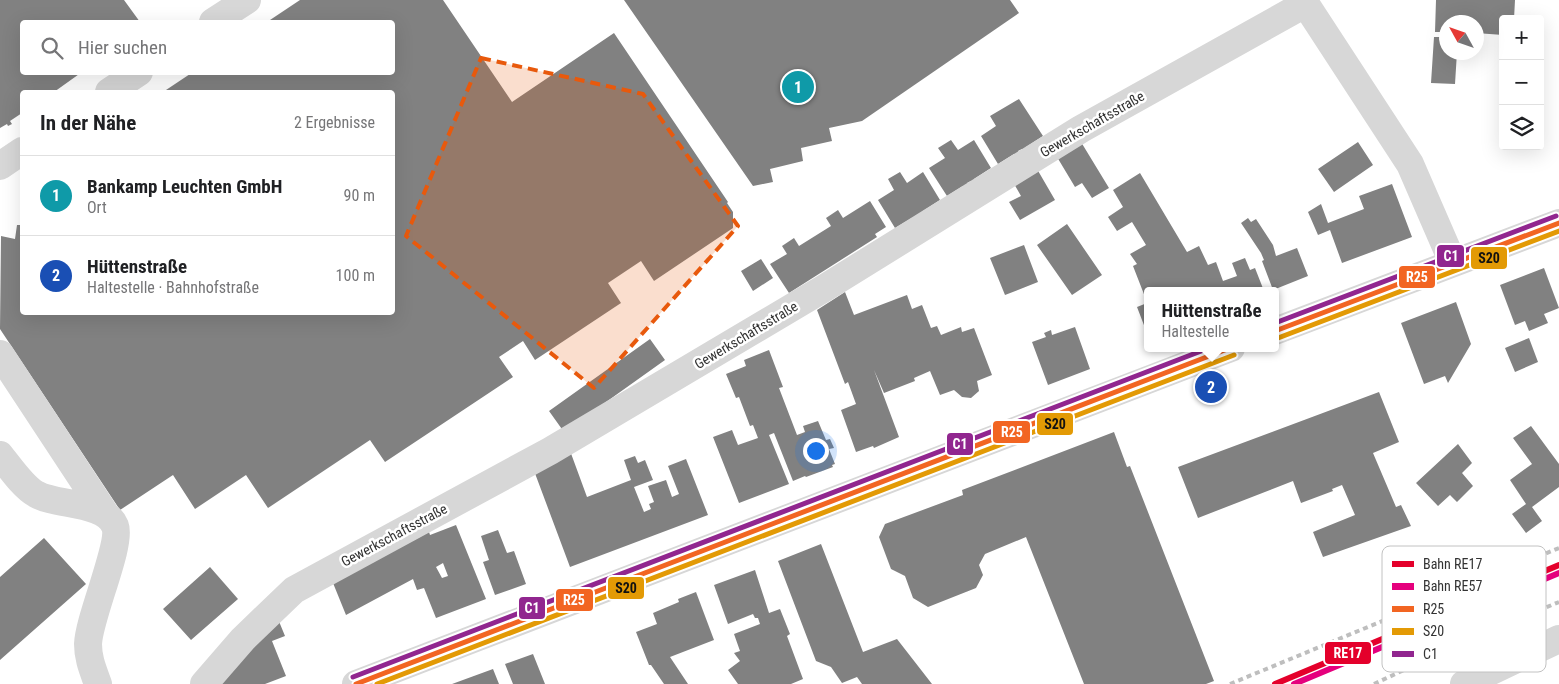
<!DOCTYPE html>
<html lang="de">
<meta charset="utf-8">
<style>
body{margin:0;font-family:"Roboto Condensed",sans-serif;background:#f6f6f6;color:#202124}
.controls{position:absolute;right:15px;top:15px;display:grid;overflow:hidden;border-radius:5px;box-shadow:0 5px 20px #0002}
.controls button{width:45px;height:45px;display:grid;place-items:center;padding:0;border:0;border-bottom:1px solid #e0e0e0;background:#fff;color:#202124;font:25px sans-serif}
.compass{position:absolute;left:1439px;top:15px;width:45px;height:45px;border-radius:50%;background:#fff;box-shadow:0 5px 20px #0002;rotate:310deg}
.you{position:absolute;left:815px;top:450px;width:18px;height:18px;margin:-12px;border:4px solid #fff;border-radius:50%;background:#1a73e8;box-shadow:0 0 0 8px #1a73e833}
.badge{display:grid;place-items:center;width:32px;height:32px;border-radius:50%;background:#111827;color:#fff;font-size:16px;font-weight:700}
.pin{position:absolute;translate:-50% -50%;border:2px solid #fff;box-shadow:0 1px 5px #0006}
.popup{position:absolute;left:1144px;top:287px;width:135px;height:65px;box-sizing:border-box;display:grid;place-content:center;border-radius:5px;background:#fff;filter:drop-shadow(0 1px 4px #0005);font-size:16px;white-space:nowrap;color:#757577}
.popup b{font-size:19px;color:#202124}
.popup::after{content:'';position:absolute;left:50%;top:100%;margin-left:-10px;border:10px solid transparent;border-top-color:#fff}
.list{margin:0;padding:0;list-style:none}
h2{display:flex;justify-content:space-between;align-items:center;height:65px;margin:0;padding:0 20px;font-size:21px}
h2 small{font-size:16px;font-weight:400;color:#757577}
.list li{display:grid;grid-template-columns:32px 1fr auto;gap:15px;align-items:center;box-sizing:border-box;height:80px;padding:0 20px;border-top:1px solid #e0e0e0}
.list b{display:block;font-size:19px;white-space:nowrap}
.list p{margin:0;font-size:16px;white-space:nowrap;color:#757577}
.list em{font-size:16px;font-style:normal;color:#757577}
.icon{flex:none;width:28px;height:28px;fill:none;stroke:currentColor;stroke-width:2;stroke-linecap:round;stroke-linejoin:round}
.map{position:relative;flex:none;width:1559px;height:684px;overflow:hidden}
.search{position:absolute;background:#fff;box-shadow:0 5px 20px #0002;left:20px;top:20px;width:375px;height:55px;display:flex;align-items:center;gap:12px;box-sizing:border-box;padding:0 18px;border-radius:5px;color:#757577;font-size:19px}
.panel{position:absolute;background:#fff;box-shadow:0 5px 20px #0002;left:20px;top:90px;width:375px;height:225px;border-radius:5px}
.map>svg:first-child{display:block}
.building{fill:#818181;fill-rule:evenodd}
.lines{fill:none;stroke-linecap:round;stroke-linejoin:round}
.minor{stroke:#d7d7d7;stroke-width:28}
.rail{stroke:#bebebe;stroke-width:4;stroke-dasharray:5 4;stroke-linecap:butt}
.bus-1-casing{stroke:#fff;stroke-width:9}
.bus-2-casing{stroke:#fff;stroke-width:9}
.bus-3-casing{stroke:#fff;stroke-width:9}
.bus-1{stroke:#f26522;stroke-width:5}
.bus-2{stroke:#e39a05;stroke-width:5}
.bus-3{stroke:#91268f;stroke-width:5}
.rail-1-casing{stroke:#fff;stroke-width:10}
.rail-2-casing{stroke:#fff;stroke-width:10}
.rail-1{stroke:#e4002b;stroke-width:6}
.rail-2{stroke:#e5007d;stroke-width:6}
.marked{fill:#e8590c;fill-opacity:0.2;stroke:#e8590c;stroke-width:4;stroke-dasharray:10 6;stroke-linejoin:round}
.labels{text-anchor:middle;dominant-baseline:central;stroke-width:5;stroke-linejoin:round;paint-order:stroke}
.street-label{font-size:14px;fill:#333;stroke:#fff}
.key{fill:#fff;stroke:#c2c2c2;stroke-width:1}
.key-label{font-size:14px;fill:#333}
.line-badge{stroke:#fff;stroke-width:2}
.badge-label{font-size:14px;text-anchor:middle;font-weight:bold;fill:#fff}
.pale-badge-label{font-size:14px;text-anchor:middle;font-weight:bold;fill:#111}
</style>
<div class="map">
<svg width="1559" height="684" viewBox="0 0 1559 684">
<rect width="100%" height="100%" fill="#fff"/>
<path class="building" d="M0,0H124L140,22H22V72H82L54,92H22V113L10,121L12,124L8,126L7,124L0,128Z
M300,0H443L512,102L614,33L728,202L727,203L733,212V228L654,281L641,261L608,283L621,303L535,360L523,341L499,357L513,377L385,462L370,440L268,508L246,475L195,509L173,475L120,510L0,329L1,236L15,239L17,225H22V312H392V92H163L193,72H392V22H267Z
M624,0H1010L1019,13L862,121L829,128L832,141L801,148L803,161L770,169L773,182L753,186Z
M1436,0H1515L1514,19H1503V35L1476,33V22H1446V32H1435Z
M1434,37H1446V52H1457L1455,84L1431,83Z
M1019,99L1043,136L1026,147L1027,148L1023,151L1022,149L1018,151L1019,153L1015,156L1014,154L998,164L981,136L996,126L990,116Z
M951,140L958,150L974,140L991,168L974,179L976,181L972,183L971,181L967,183L968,185L965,188L963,186L947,196L929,168L945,158L938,148Z
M1081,142L1109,188L1092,198L1082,183L1075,187L1057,157Z
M1358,142L1373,165L1334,192L1318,169Z
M1037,169L1055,200L1020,220L1009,202L1021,196L1013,182Z
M900,172L907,183L923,172L940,200L923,211L925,213L912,218L895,228L878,200L894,190L888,179Z
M1140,173L1187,252L1199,246L1208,265L1216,262L1223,281L1237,276L1232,263L1245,258L1250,270L1255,268L1264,291H1147V302L1133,266L1137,264L1130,254L1146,245L1132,222L1117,231L1108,217L1123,207L1113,190Z
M1392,184L1412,237L1342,263L1330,230L1318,235L1308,212L1321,204L1328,223L1364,209L1359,196Z
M870,201L886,227L875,234L877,237L789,293L770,264L787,254L782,246L794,238L799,246L831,226L826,218L838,210L843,218Z
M1248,218L1251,222L1256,219L1273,245L1276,256L1297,248L1308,276L1273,290L1262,261L1264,260L1261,253L1241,223Z
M1067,224L1102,275L1072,295L1037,245Z
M1024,245L1038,282L1005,295L990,258Z
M761,259L773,278L753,291L741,271Z
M1544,268L1559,308L1544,314L1548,323L1529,331L1525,321L1515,325L1500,285Z
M845,292L854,315L907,295L912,309L922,305L931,328L937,326L941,335L961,327L962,332L974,328L992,375L977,381L979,391L971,398L962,397L954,390L940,395L930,371L914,378L915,381L884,393L874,370L899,437L874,448L873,446L856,452L841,410L856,404L848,382L845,384L817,310Z
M1456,302L1471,344L1448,383L1445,376L1424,384L1401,323Z
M1147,303V333L1137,307Z
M1075,327L1090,369L1048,385L1032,342L1046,337L1044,333L1051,330L1052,335Z
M1529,338L1538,362L1515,372L1505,348Z
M650,339L665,360L564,432L549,411Z
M769,350L783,387L779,388L797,435L805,432L803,426L818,421L826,440L830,439L834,448L829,449L835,464L832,465L833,467L806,477L805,476L793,481L774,433L769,435L789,484L739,503L713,437L732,430L738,445L758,438L753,425L750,426L739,397L736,398L726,374L746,366L744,360Z
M1379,392L1399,442L1373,453L1396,507L1401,505L1411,526L1323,557L1313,532L1355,515L1342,485L1332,489L1333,491L1301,503L1293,481L1198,518L1178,467Z
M1531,426L1559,464V487L1532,507L1542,521L1526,533L1512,514L1526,504L1510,480L1532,464L1513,438Z
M1114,432L1127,467L1130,466L1214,681L1206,684H1084L1026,537L985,554L979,565L983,575L976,588L928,607L913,598L905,576L891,569L879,537L885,524L963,495L962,490Z
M1458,444L1472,463L1462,473L1473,486L1457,502L1450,495L1438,506L1416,483Z
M569,448L587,497L631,480L624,460L635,456L638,463L645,460L653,480L634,487L644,512L651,509L649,504L654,502L648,486L666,480L672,497L679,494L668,466L686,459L708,515L570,567L533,468Z
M456,525L486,599L436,618L424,588L417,590L413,579L346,615L333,583L429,532L430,535ZM443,563L448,576L442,578L436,567Z
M498,530L507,553L514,551L526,584L495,595L483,562L489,560L481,536Z
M44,538L86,584L0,660V577Z
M821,544L863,652L897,639L932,684H862L857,677L842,683L831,667L816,661L778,561Z
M210,567L238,599L191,640L163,609Z
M755,570L769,613L780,609L790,634L787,636L803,679L791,684H738L728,670L740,661L734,653L740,651L734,634L760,624L758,618H755L753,614L728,624L714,585Z
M696,592L714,640L670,657L688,684H664L651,665H649L636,632L657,624L653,613L679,602L678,599Z
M278,619L285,636L272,641L286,676L265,684H213Z
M533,654L545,684H513L505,664Z
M493,669L499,684H452Z"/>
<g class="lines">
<path class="minor" d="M1303,0L1410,164L1453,263
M213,22L247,0
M109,92L139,72
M0,166L22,151
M1275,331L1559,223
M0,354L104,512
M0,455C9,466 23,487 36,494C56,506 105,501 115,526C122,544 89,617 88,644C88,659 93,670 98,684
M204,684L243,639L294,590L550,451L823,289L1081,129L1305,4
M356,684L1231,348
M1464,684L1559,639"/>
<path class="rail" d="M1230,684L1559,548
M1374,684L1470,639L1559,602"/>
<defs>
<path id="bus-1" d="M1275,331L1559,223
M356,684L1230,348"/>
<path id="bus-2" d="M1278,338L1559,231
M377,684L1234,355"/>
<path id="bus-3" d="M1275,323L1556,216
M353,677L1209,348"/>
</defs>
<use href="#bus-1" class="bus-1-casing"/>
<use href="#bus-2" class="bus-2-casing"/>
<use href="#bus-3" class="bus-3-casing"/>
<use href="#bus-1" class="bus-1"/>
<use href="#bus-2" class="bus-2"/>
<use href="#bus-3" class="bus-3"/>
<defs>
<path id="rail-1" d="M1275,684L1559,565"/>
<path id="rail-2" d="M1294,684L1559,573"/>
</defs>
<use href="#rail-1" class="rail-1-casing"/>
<use href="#rail-2" class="rail-2-casing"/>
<use href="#rail-1" class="rail-1"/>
<use href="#rail-2" class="rail-2"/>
</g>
<path class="marked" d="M481,58L643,94L738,226L594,388L406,236Z"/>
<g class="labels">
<g class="street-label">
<text transform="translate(1092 124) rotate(-30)">Gewerkschaftsstraße</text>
<text transform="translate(746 335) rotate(-31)">Gewerkschaftsstraße</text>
<text transform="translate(394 535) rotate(-28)">Gewerkschaftsstraße</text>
</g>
</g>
<rect x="1382" y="546" width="164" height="126" rx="8" class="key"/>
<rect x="1392" y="561" width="22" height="6" fill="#e4002b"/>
<rect x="1392" y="583" width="22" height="7" fill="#e5007d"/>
<rect x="1392" y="606" width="22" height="6" fill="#f26522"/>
<rect x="1392" y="628" width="22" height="7" fill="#e39a05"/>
<rect x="1392" y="651" width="22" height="6" fill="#91268f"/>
<g class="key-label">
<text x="1423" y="569">Bahn RE17</text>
<text x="1423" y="591">Bahn RE57</text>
<text x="1423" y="614">R25</text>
<text x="1423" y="636">S20</text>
<text x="1423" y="659">C1</text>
</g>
<g class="line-badge">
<rect x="1436" y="244" width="29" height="24" rx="5" fill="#91268f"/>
<rect x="1470" y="246" width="38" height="24" rx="5" fill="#e39a05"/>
<rect x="1398" y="265" width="38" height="24" rx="5" fill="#f26522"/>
<rect x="1036" y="412" width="38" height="24" rx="5" fill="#e39a05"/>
<rect x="992" y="420" width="39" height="24" rx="5" fill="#f26522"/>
<rect x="946" y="432" width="28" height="24" rx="5" fill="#91268f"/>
<rect x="607" y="576" width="38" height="24" rx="5" fill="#e39a05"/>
<rect x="555" y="588" width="39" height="24" rx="5" fill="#f26522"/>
<rect x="518" y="596" width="28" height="24" rx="5" fill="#91268f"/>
<rect x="1324" y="641" width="48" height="24" rx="5" fill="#e4002b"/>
</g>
<g class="badge-label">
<text x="1451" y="261">C1</text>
<text x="1417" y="282">R25</text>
<text x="1012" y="437">R25</text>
<text x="960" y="449">C1</text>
<text x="574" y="605">R25</text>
<text x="532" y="613">C1</text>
<text x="1348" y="658">RE17</text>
</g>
<g class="pale-badge-label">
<text x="1489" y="263">S20</text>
<text x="1055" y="429">S20</text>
<text x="626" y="593">S20</text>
</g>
</svg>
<div class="controls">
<button>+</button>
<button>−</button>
<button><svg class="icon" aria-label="layers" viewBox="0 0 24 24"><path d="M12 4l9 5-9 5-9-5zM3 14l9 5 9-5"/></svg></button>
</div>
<svg class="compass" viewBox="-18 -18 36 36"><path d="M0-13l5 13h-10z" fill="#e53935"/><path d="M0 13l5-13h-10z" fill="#757577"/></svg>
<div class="you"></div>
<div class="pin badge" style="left:798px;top:87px;background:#0f9aa8">1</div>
<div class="pin badge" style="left:1211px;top:387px;background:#1a4fb4">2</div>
<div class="popup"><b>Hüttenstraße</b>Haltestelle</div>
<div class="search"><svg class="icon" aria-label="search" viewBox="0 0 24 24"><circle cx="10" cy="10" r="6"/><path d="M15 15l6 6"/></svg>Hier suchen</div>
<section class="panel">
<h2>In der Nähe<small>2 Ergebnisse</small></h2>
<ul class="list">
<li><span class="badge" style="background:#0f9aa8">1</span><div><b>Bankamp Leuchten GmbH</b><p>Ort</p></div><em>90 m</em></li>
<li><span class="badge" style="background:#1a4fb4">2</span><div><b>Hüttenstraße</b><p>Haltestelle · Bahnhofstraße</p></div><em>100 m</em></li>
</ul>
</section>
</div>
